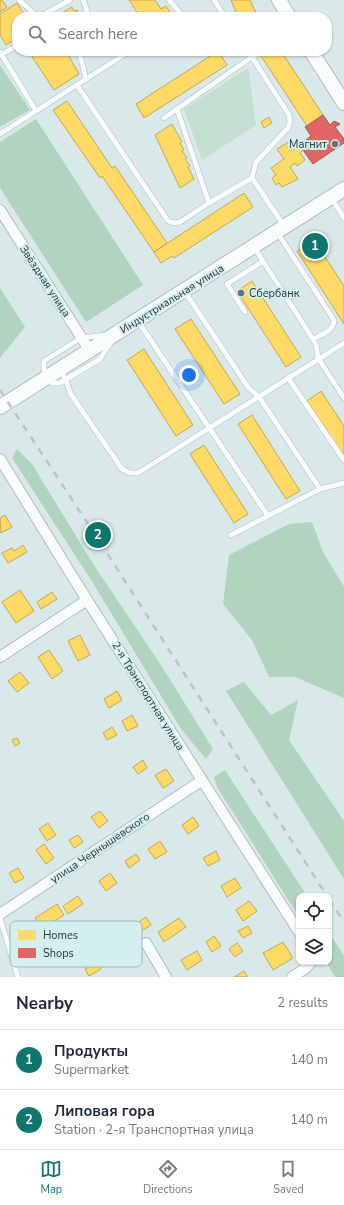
<!DOCTYPE html>
<meta charset="utf-8">
<style>
body{margin:0;font-family:"Nunito Sans",sans-serif;background:#f6f6f7;color:#1f2937}
.controls{position:absolute;right:12px;bottom:12px;display:grid;overflow:hidden;border-radius:8px;box-shadow:0 1px 3px #0004}
.controls button{width:36px;height:36px;display:grid;place-items:center;padding:0;border:0;border-bottom:1px solid #e0e1e3;background:#fff;color:#1f2937;font:20px sans-serif}
.you{position:absolute;left:189px;top:375px;width:14px;height:14px;margin:-10px;border:3px solid #fff;border-radius:50%;background:#1a73e8;box-shadow:0 0 0 6px #1a73e833}
.badge{display:grid;place-items:center;width:26px;height:26px;border-radius:50%;background:#0f766e;color:#fff;font-size:13px;font-weight:700}
.pin{position:absolute;translate:-50% -50%;border:2px solid #fff;box-shadow:0 1px 4px #0006}
.list{margin:0;padding:0;list-style:none}
h2{display:flex;justify-content:space-between;align-items:center;height:52px;margin:0;padding:0 16px;font-size:17px}
h2 small{font-size:13px;font-weight:400;color:#747a83}
.list li{display:grid;grid-template-columns:26px 1fr auto;gap:12px;align-items:center;box-sizing:border-box;height:60px;padding:0 16px;border-top:1px solid #e0e1e3}
.list b{display:block;font-size:15px;white-space:nowrap}
.list p{margin:0;font-size:13px;white-space:nowrap;color:#747a83}
.list em{font-size:13px;font-style:normal;color:#747a83}
.icon{flex:none;width:22px;height:22px;fill:none;stroke:currentColor;stroke-width:2;stroke-linecap:round;stroke-linejoin:round}
.map{position:relative;flex:none;width:344px;height:977px;overflow:hidden}
.search{position:absolute;background:#fff;box-shadow:0 1px 3px #0004;left:12px;right:12px;top:12px;height:44px;display:flex;align-items:center;gap:10px;box-sizing:border-box;padding:0 14px;border-radius:16px;color:#747a83;font-size:15px}
.sheet{height:172px;background:#fff}
nav{display:flex;justify-content:space-around;align-items:center;box-sizing:border-box;height:56px;border-top:1px solid #e0e1e3;background:#fff;font-size:11px;color:#747a83}
nav a{display:grid;justify-items:center;gap:2px}
nav .on{color:#0f766e}
.map>svg:first-child{display:block}
.green{fill:#c2dfcf}
.forest{fill:#b0d4be}
.homes{fill:#ffd966;stroke:#bfa857}
.shops{fill:#e06666;stroke:#a95757}
.lines{fill:none;stroke-linecap:round;stroke-linejoin:round}
.lane-casing{stroke:#b0bcbc;stroke-width:6}
.street-casing{stroke:#b0bcbc;stroke-width:12}
.secondary-casing{stroke:#b0bcbc;stroke-width:16}
.lane{stroke:#f9fcfc;stroke-width:5}
.street{stroke:#f9fcfc;stroke-width:10}
.secondary{stroke:#f9fcfc;stroke-width:14}
.rail{stroke:#bec2c2;stroke-width:2.5;stroke-dasharray:7 7;stroke-linecap:butt}
.poi-dot{fill:#677373;stroke:#d3efef;stroke-width:1.5}
.labels{text-anchor:middle;dominant-baseline:central;stroke-width:4;stroke-linejoin:round;paint-order:stroke}
.poi-label{font-size:11px;fill:#293434;stroke:#d3efef;text-anchor:end}
.street-label{font-size:11px;fill:#293434;stroke:#d3efef}
.key{fill:#d3efef;stroke:#a0b7b7;stroke-width:1}
.key-label{font-size:11px;fill:#293434}
</style>
<div class="map">
<svg width="344" height="977" viewBox="0 0 344 977">
<rect width="100%" height="100%" fill="#d9e9e9"/>
<path class="green" d="M248,68L256,125L202,160L184,109Z"/>
<path class="forest" d="M0,65L30,110L0,127Z
M36,119L143,285L86,322L0,188V142Z
M0,288L25,327L0,358Z
M17,449L32,464L95,567L161,665L213,749L206,759L181,729L93,583L12,458Z
M312,522L323,552L344,587V698L295,677H269L252,640L223,604L229,555L289,524Z
M244,682L271,715L298,700L289,740L344,821V879L226,691Z
M225,770L307,896H299V917L217,787L214,777Z
M329,932L344,956V977H335L326,962H329Z"/>
<path class="homes" d="M0,0H2L7,7L0,12Z
M129,0H155L161,9L166,6L173,17H140Z
M231,0H250L258,17H238Z
M17,3L26,17H17V38L6,45L0,35V14Z
M72,7L74,11L77,10L80,15L77,17H55Z
M37,51H66L79,74L54,90L31,55Z
M218,51L227,65L144,118L136,104Z
M268,51H281L323,115L307,126L261,56Z
M67,101L112,168L115,166L167,243L154,252L102,176L100,178L53,110Z
M269,117L272,123L264,128L261,122Z
M172,124L182,142L180,143L184,150L182,151L187,158L185,159L190,166L188,167L194,179L180,188L155,135Z
M292,140L295,146L298,143L303,150L300,153L305,160L297,166L295,163L290,167L298,179L282,187L279,183L276,185L272,178L276,175L271,168L284,159L277,149Z
M244,193L253,207L174,258L172,256L161,263L154,252Z
M314,240L344,286V324L297,251Z
M252,281L301,357L286,367L237,291Z
M191,319L240,394L224,404L175,329Z
M144,349L193,425L176,436L127,360Z
M321,391L344,426V456L307,401Z
M252,415L300,491L286,499L238,424Z
M204,445L248,514L234,523L190,454Z
M5,515L12,527L1,533L0,518Z
M23,545L27,552L8,563L2,553L12,548L14,551Z
M20,590L34,611L16,623L2,602Z
M52,592L57,599L41,609L37,602Z
M80,635L90,655L78,661L68,641Z
M49,650L63,671L52,679L38,657Z
M20,672L29,683L17,692L8,681Z
M117,691L122,700L109,708L104,699Z
M132,715L138,726L127,731L122,721Z
M112,727L117,735L107,740L103,733Z
M17,738L20,743L15,746L12,740Z
M143,760L147,768L138,774L133,767Z
M166,769L174,781L163,788L155,775Z
M100,811L108,821L99,828L91,817Z
M193,817L199,826L188,834L182,825Z
M48,823L56,835L47,841L39,829Z
M78,835L83,842L74,848L69,840Z
M160,841L167,852L155,859L148,849Z
M44,844L54,858L46,864L36,850Z
M216,851L220,860L208,866L203,858Z
M136,854L140,860L129,868L125,861Z
M18,868L24,878L15,883L9,873Z
M110,873L117,883L106,891L99,881Z
M235,878L241,888L227,897L221,886Z
M78,896L83,904L68,914L63,906Z
M249,901L257,911L243,921L236,910Z
M57,904L64,915L42,929L35,918Z
M146,917L151,925L141,931L136,924Z
M179,918L186,927L164,942L158,932Z
M248,926L252,933L243,938L238,931Z
M214,936L221,946L212,952L206,942Z
M283,942L293,958L273,970L263,953Z
M237,943L243,951L235,957L229,949Z
M197,951L202,960L187,970L181,960Z
M97,963L101,969L89,976L85,969Z
M244,971L248,977H234Z"/>
<path class="shops" d="M323,115L330,125L334,121L340,124L335,127L344,139V143L313,164L303,150L310,146L306,140L311,136L305,127Z"/>
<g class="lines">
<defs>
<path id="lane" d="M19,0L38,17
M83,0L89,17
M169,0L180,13V17
M214,0L225,17
M39,17L70,0
M79,51L86,79
M262,51L252,57L289,115L290,122L288,128L256,162L252,178L284,226
M0,52L36,111
M0,55L17,46
M77,85L168,221L174,223L180,222L209,203L252,178
M177,109L209,203
M164,118L252,57L247,51
M0,134L130,51
M332,199L344,218
M277,232L334,320C334,331 321,335 313,339
M254,247L316,344L318,358L344,398
M185,292L248,387L259,397L320,489
M245,312L227,284L262,262
M138,321L268,516
M116,334L100,359L60,383H52C45,377 43,370 44,361L81,338Z
M60,370L66,380L70,393L122,469L130,473H138L344,343
M288,378L344,460
M231,535L320,489L344,483
M0,918L18,977"/>
<path id="street" d="M0,210L90,351
M0,459L87,600L299,932
M0,657L87,600
M0,914L201,781
M146,943L166,977
M292,977L306,968L311,962"/>
<path id="secondary" d="M279,0L289,17
M311,51L344,103
M0,407L344,189"/>
</defs>
<use href="#lane" class="lane-casing"/>
<use href="#street" class="street-casing"/>
<use href="#secondary" class="secondary-casing"/>
<use href="#lane" class="lane"/>
<use href="#street" class="street"/>
<use href="#secondary" class="secondary"/>
<path class="rail" d="M0,390L96,536L327,896
M329,899L344,922"/>
</g>
<g class="poi-dot">
<circle cx="335" cy="144" r="4"/>
<circle cx="241" cy="293" r="4"/>
</g>
<g class="labels">
<g class="poi-label">
<text x="327" y="144">Магнит</text>
<text x="249" y="293" text-anchor="start">Сбербанк</text>
</g>
<g class="street-label">
<text transform="translate(45 281) rotate(57)">Звёздная улица</text>
<text transform="translate(172 299) rotate(-32)">Индустриальная улица</text>
<text transform="translate(148 696) rotate(58)">2-я Транспортная улица</text>
<text transform="translate(100 848) rotate(-34)">улица Чернышевского</text>
</g>
</g>
<rect x="10" y="921" width="132" height="46" rx="6" class="key"/>
<rect x="18" y="930" width="18" height="10" fill="#ffd966"/>
<rect x="18" y="948" width="18" height="10" fill="#e06666"/>
<g class="key-label">
<text x="43" y="939">Homes</text>
<text x="43" y="957">Shops</text>
</g>
</svg>
<div class="controls">
<button><svg class="icon" aria-label="locate" viewBox="0 0 24 24"><circle cx="12" cy="12" r="6"/><path d="M12 2v4M12 18v4M2 12h4M18 12h4"/></svg></button>
<button><svg class="icon" aria-label="layers" viewBox="0 0 24 24"><path d="M12 4l9 5-9 5-9-5zM3 14l9 5 9-5"/></svg></button>
</div>
<div class="you"></div>
<div class="pin badge" style="left:315px;top:246px">1</div>
<div class="pin badge" style="left:98px;top:535px">2</div>
<div class="search"><svg class="icon" aria-label="search" viewBox="0 0 24 24"><circle cx="10" cy="10" r="6"/><path d="M15 15l6 6"/></svg>Search here</div>
</div>
<section class="sheet">
<h2>Nearby<small>2 results</small></h2>
<ul class="list">
<li><span class="badge">1</span><div><b>Продукты</b><p>Supermarket</p></div><em>140 m</em></li>
<li><span class="badge">2</span><div><b>Липовая гора</b><p>Station · 2-я Транспортная улица</p></div><em>140 m</em></li>
</ul>
</section>
<nav>
<a class="on"><svg class="icon" aria-label="map" viewBox="0 0 24 24"><path d="M3 6l6-2 6 2 6-2v14l-6 2-6-2-6 2zM9 4v14M15 6v14"/></svg>Map</a>
<a><svg class="icon" aria-label="directions" viewBox="0 0 24 24"><path d="M12 3l9 9-9 9-9-9zM9 14v-3h6M13 9l2 2-2 2"/></svg>Directions</a>
<a><svg class="icon" aria-label="saved" viewBox="0 0 24 24"><path d="M7 4h10v16l-5-4-5 4z"/></svg>Saved</a>
</nav>
